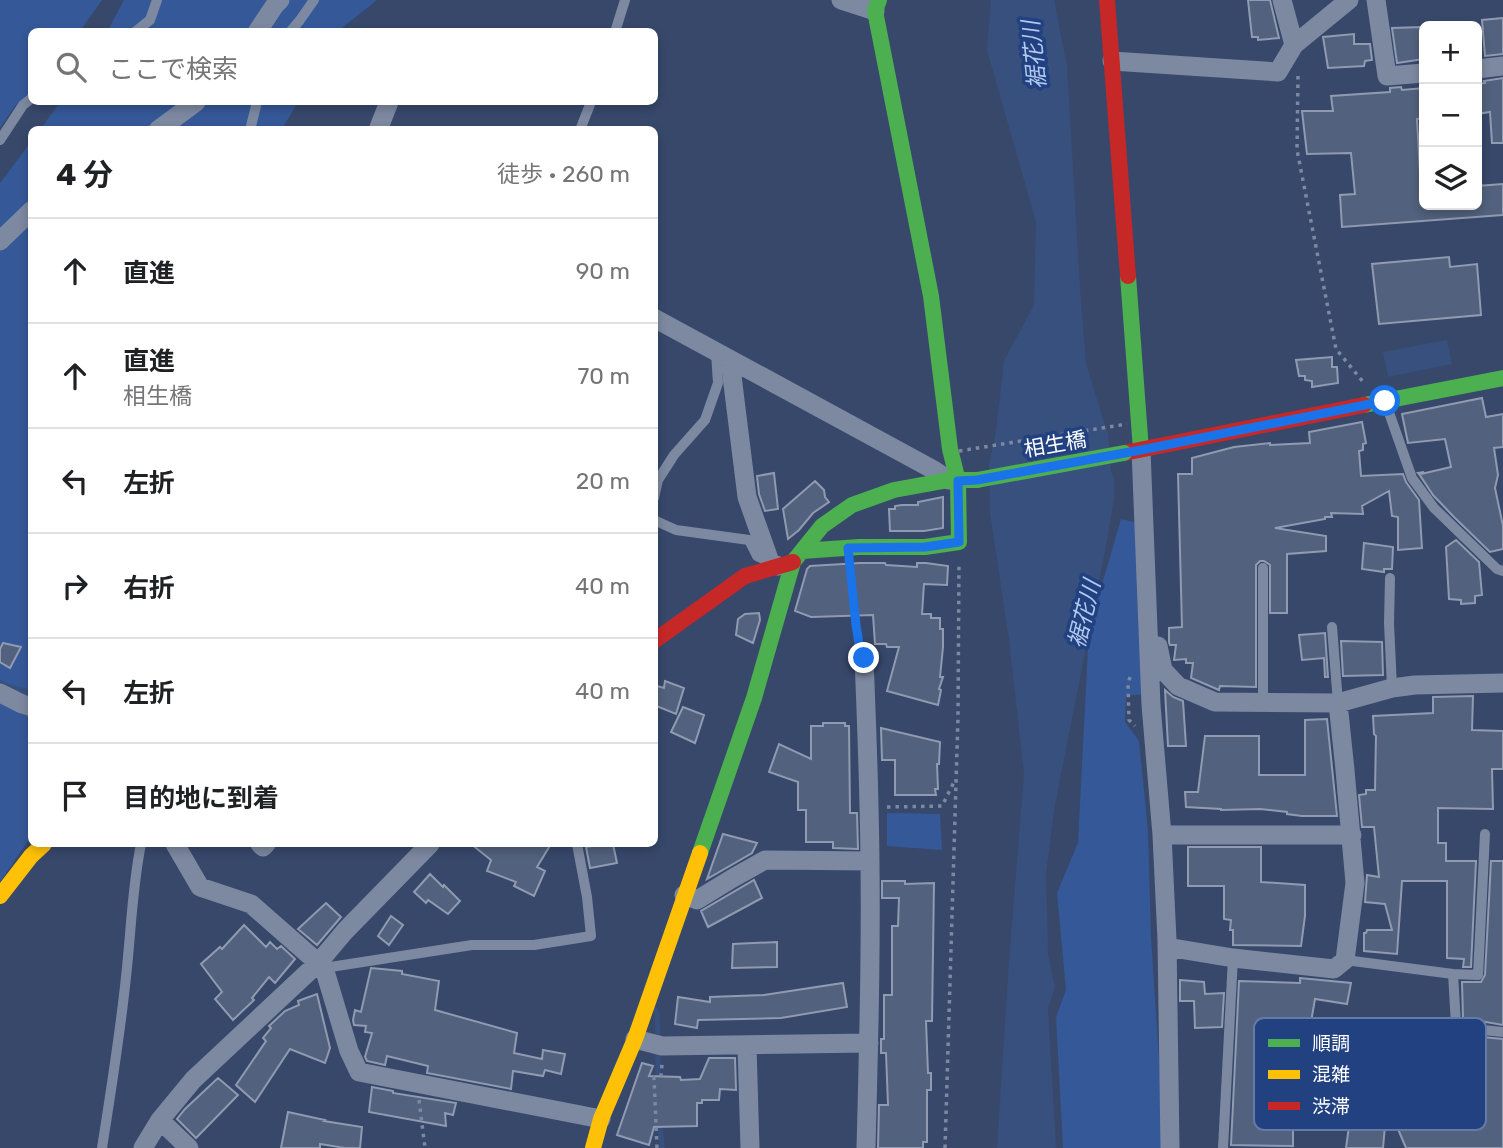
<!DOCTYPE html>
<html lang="ja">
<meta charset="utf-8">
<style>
body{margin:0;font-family:Rubik,"Noto Sans JP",sans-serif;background:#f6f6f6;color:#202124}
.controls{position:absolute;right:21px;top:21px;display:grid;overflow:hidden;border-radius:10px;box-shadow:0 4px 10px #0003}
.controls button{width:63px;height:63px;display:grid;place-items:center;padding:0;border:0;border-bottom:2px solid #e0e0e0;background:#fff;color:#202124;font:35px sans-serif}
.stop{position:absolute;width:21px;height:21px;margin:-16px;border:5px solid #1a73e8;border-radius:50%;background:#fff}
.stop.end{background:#1a73e8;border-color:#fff;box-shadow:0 2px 7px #0008}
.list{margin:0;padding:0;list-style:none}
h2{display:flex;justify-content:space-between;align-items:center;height:91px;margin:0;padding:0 28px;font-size:30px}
h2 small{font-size:23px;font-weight:400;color:#757577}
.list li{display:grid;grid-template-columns:46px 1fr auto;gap:21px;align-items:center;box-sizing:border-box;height:105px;padding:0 28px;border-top:2px solid #e0e0e0}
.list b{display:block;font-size:26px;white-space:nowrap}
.list p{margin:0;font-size:23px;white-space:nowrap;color:#757577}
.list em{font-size:23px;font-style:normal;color:#757577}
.icon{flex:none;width:38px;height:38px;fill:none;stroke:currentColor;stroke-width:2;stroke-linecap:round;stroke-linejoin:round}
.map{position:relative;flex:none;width:1503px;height:1148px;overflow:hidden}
.search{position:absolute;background:#fff;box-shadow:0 4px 10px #0003;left:28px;top:28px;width:630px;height:77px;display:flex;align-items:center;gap:18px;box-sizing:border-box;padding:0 24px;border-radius:10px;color:#757577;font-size:26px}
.panel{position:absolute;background:#fff;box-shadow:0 4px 10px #0003;left:28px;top:126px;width:630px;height:721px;border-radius:10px}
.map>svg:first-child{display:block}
.green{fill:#355898}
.water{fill:#38507d}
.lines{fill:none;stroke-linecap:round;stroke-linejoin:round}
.stream{stroke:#38507d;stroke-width:5}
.building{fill:#52617d;stroke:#909ab0;stroke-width:2}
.path{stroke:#7d89a1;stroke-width:3.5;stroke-dasharray:3.5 5;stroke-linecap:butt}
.lane{stroke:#7d89a1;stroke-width:10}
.street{stroke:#7d89a1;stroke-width:19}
.fast{stroke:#4caf50;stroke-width:16}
.slow{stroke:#ffc107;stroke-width:16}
.jam{stroke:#c62828;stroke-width:16}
.path-bridge{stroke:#7d89a1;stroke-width:3.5;stroke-dasharray:3.5 5;stroke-linecap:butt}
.fast-bridge{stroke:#4caf50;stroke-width:16}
.route{stroke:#1a73e8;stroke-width:9}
.labels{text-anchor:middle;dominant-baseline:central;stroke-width:7;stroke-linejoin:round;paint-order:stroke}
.street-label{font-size:21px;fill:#fff;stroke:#214181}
.water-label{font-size:23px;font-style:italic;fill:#b2c8ef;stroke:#214181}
.key{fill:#214181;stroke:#647aa7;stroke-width:2}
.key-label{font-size:19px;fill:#fff}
</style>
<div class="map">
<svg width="1503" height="1148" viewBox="0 0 1503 1148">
<rect width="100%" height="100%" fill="#37486b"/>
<path class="green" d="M0,0H102L80,31L32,32L31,92L15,106L0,128Z
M124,0H377L338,31L107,32Z
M60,102H298L282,129L40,130Z
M31,142L32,835L0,882V183Z
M1121,519L1138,523L1145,694L1126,696L1125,722L1139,741L1148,831L1151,937L1163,1122L1161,1148H1063L1056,1017L1066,990L1057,893L1078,843L1089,629Z
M887,813L940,814L942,850L887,846Z"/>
<path class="water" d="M991,0H1054L1067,66L1080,289L1086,363L1103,419L1108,432L1111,472L1114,477V499L1106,546L1054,810L1046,874L1048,954L1055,987L1048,1009L1056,1148H997L1009,962L1024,774L1009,640L990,513L989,465L996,431L1004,361L1034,305L1036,222L987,50Z
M1447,340L1452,364L1388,377L1383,352Z"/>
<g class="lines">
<path class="stream" d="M0,682L4,685L32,693
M655,1009L657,1013L658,1036
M658,1052V1074
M660,1122L662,1148"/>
</g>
<path class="building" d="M1248,0H1270L1279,38L1258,40V37H1252Z
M1503,18V54L1485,56L1482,20Z
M1423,27L1424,59L1397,63L1392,28Z
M1354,34V44H1370L1372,60L1365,61L1364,66L1328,68L1323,37Z
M1503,78V143H1492L1490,112L1477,114V84L1485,83L1484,81Z
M1401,87L1402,90L1424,88V118L1417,119L1421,190H1424V205H1477V186L1503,184V215L1342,227L1340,195L1355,194L1351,153L1307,154L1302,111H1333L1331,96L1390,92V88Z
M1449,257L1450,267L1477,264L1481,315L1379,324L1372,264Z
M1332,357V367H1337L1338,383L1312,387V381L1305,380V376H1299L1296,360Z
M1482,398L1486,417L1503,414V447L1494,448L1498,475L1495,488L1503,526V549L1490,552L1453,516L1433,495L1419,474L1418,473L1424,472L1421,474L1451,467L1445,439L1408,443L1402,414Z
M1362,422L1366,443L1363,444V450L1359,451L1361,476L1403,474L1406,482L1419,500L1422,548L1398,550V517L1392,516L1389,491L1362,506L1363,514L1331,513L1332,517H1325V519L1275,528L1326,536V551L1287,554V613H1270V565L1264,561H1260L1256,565V687L1220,686L1219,690L1191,678L1193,663H1186V659L1174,660L1176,645H1170L1169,642V628L1182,627L1178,474H1192V458L1234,447L1270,443V445L1310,443L1309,432Z
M774,473L778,509L765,511L759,494L757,476Z
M815,481L824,490L825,497L829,502L813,513L799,530L788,539L783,509Z
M943,497V528L924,531H890L889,509H895V506L902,505H918V502Z
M1456,540L1479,562L1482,595L1475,596V603L1461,604V600L1449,599L1446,547Z
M1364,543L1393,547L1392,569H1384V572L1362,569Z
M860,563H885L886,565L917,567V563H926L948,566L947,585L924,584L922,614H931V618H940V629H943V647L940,677H943L939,689L941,690L938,705L887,691L899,647H887L886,644H875L873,615L811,617L795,611L807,569L810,566Z
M759,613L760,620L753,643L736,635L738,619L745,614Z
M1325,633L1328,677H1325L1324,658L1302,660L1299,635Z
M1341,641L1382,642L1383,675L1343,676Z
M3,643L21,647L10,668L0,662V649Z
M665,681L684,688L676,714L654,705V685L664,688Z
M1165,690L1173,697L1183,701L1186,746H1168Z
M1473,696L1472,730L1503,731V769H1492L1493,809L1438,808V843H1446V861H1476L1471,967H1463L1464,959L1447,958V881H1402L1397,954L1364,951V933H1366L1367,930H1392L1385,904L1365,902L1367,875L1379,877L1374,827H1362L1359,795L1366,794V790H1375L1376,736L1374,734L1373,716L1433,713V697Z
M683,707L704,715L695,743L671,732Z
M1327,719L1337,816H1302L1287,814V812L1260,809L1221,810V809L1186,807L1185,792H1198L1205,736H1259V775H1305V720Z
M823,723H845V726H849L850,813H857L858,849L833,848V842H806V810H798V782L769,772L779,744L811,759V726H823Z
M881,728L940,742L939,764H937L938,789H935L936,795H895V760H882Z
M723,834L757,843L752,853L707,879Z
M471,844H551L537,867L545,871L534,896L514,886L516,882L487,871L491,860Z
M604,844H613L617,863L590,868L586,847Z
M1188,847H1261V882L1305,885V916L1301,946L1233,945V930H1230L1231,920L1224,919V886H1188Z
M1491,861H1503V1025L1463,1018L1462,982H1481L1485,975Z
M430,874L443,887L444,885L460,901L448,914L428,900L426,903L414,892Z
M754,880L762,898L708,927L701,911Z
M882,881H905V884L934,883L932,1021H926L928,1073H931V1090H927V1142H923V1148H878L879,1105H888L886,1053H881V1039H884V995H892V926H898L899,898H882Z
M326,903L341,917L317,945L298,929Z
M391,916L403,925L389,945L378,936Z
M244,925L266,947L270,942L277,949L281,946L295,959L275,983L269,977L252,998L254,1000L233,1020L215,999L222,992L201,964L220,947L222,949Z
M777,942V967L732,968L733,944Z
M371,968L402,971V974L439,981L435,1010L517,1033L514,1053L542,1059L543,1050L565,1054L561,1074L545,1070L543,1076L513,1071L511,1089L427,1073L428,1066L387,1056L385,1065L367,1061L365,1057L372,1033L365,1032L366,1026L354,1025L353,1020L355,1010L361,1012Z
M1300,978L1351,983L1347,1004L1315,999L1307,1045L1342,1047L1343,1055L1384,1059V1050L1406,1052L1409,1028L1451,1033L1452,1030L1482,1037L1503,1039V1148H1406L1387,1103L1383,1148H1346L1350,1119L1316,1112L1319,1092L1287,1095L1286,1116L1293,1120V1146L1231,1145L1239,981L1300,983Z
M1180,980L1204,982L1205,994L1224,993L1222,1027L1195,1028L1194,1001H1180Z
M843,983L847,1007L781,1018L698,1020L697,1028L675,1024L678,997L710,1002V997L764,995Z
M317,994L330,1048L325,1063L290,1049L255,1102L236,1085L266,1041L263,1038L271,1028L269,1026L285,1011L299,1005L298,1001Z
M709,1058H735L736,1090L720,1089L719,1100H702V1103H697V1126L654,1127L649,1145L617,1135L642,1063L653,1066L649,1076L680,1077L681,1080L700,1079Z
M218,1078L238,1095L196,1138L177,1119L185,1109Z
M372,1087L393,1091V1093L456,1103L453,1115L445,1113L446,1126L369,1112Z
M288,1112L325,1120L324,1121L362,1127L360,1148H345L320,1144V1148H281Z"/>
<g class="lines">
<path class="path" d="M1298,76L1297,150L1336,349L1364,383
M850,567L859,643
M1130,677L1128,684L1129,720L1135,726
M887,807L942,806L955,780
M419,1100L425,1148
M657,1148L654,1078L661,1076L662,1064
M945,1148L958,717L959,562"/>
<path class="lane" d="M135,32L150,20L157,0
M290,32L300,20L314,0
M615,32L625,0
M250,130L257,102
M580,130L591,102
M0,140L23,105L32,98
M1386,404L1412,478L1434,508L1497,569L1503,571
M654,498L658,480L674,455L705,420L718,383L716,353
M654,520L676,530L749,540L757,556L769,562
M1390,578L1389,623L1392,688
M1332,627L1338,703
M1263,703V568
M1345,960L1453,974L1456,1024L1483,1030L1503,1032
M324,968L472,945H534L591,936L587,897L577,844
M1453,974L1478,975L1485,834
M102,1148C111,1091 120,1035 126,977C131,933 132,888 141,844
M1223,1148L1233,958"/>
<path class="street" d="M841,0L875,11
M1282,0L1294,45
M1376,0L1387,76L1424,73
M257,32L275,5L280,0
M1112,61L1278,72L1294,45L1349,0
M1477,69L1503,66
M158,130L196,102
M378,130L389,102
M0,241L32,210
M654,318L932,469L949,480
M730,360L747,497L770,562L778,566
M1141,450L1151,705L1162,835L1167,940L1170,1148
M1158,646L1163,670L1178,686L1215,702L1338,703L1392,688L1415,685L1503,683
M864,658C866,708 868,757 869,807C872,921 869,1034 866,1148
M0,693L22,704L32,707
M1162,835H1352
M175,844L200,887L251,904L324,968L349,1051L359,1072L601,1119
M260,844L263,847L266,844
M684,895L697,900L733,878L765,860L870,861
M1167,947L1233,958L1334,969L1345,960L1355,883L1345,770L1338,703
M635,1039L662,1046L869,1043
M747,1046L750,1148
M160,1120L189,1148
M143,1148L160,1120L193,1080L319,962L345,931L430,844"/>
<path class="fast" d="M1128,276L1141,450
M1364,405L1503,378
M802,551L859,547H925L959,542L958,481L950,449L931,296L875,11L879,0
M700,853L754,698L793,562L822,526L852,505L894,490L949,480H977"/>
<path class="slow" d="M0,896L31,856L44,844
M593,1148L601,1119L635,1039L700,853"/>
<path class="jam" d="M1107,0L1128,276
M1124,453L1364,405
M654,641L745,576L793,562"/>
<path class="path-bridge" d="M959,451L1127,424"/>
<path class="fast-bridge" d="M977,480L1124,453"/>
</g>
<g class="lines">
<path class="route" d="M864,658L860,650L856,625L848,548L925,547L959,542L958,481L977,480L1141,450L1385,401"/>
</g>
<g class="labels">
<g class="street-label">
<text transform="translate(1055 444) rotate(-10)">相生橋</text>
</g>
<g class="water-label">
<text transform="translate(1034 55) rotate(-96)">裾花川</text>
<text transform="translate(1084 614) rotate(-76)">裾花川</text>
</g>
</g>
<rect x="1254" y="1018" width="232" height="112" rx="10" class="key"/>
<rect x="1268" y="1039" width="32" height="8" fill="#4caf50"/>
<rect x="1268" y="1070" width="32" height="9" fill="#ffc107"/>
<rect x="1268" y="1102" width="32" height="8" fill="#c62828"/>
<g class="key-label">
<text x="1312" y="1050">順調</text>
<text x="1312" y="1081">混雑</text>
<text x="1312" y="1113">渋滞</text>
</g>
</svg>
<div class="controls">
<button>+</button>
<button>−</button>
<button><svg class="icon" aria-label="layers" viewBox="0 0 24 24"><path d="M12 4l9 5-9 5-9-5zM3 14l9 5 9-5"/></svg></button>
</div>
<div class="stop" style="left:1385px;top:401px"></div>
<div class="stop end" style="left:864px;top:658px"></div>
<div class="search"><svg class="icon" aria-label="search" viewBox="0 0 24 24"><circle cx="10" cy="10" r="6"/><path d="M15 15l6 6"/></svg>ここで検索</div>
<section class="panel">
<h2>4 分<small>徒歩 · 260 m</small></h2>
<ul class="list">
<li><svg class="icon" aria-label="ahead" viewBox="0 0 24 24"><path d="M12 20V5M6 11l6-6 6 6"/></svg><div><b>直進</b></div><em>90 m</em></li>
<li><svg class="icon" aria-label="ahead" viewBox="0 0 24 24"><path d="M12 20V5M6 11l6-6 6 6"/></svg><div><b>直進</b><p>相生橋</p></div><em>70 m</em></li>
<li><svg class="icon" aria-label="left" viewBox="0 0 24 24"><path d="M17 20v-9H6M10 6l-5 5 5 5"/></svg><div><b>左折</b></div><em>20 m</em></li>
<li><svg class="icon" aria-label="right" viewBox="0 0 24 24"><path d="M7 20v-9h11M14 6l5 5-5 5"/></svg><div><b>右折</b></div><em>40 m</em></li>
<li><svg class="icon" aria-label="left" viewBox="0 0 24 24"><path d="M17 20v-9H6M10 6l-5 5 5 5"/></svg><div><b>左折</b></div><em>40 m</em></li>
<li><svg class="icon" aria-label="arrive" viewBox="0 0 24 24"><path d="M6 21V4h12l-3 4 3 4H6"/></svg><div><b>目的地に到着</b></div></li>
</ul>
</section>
</div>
